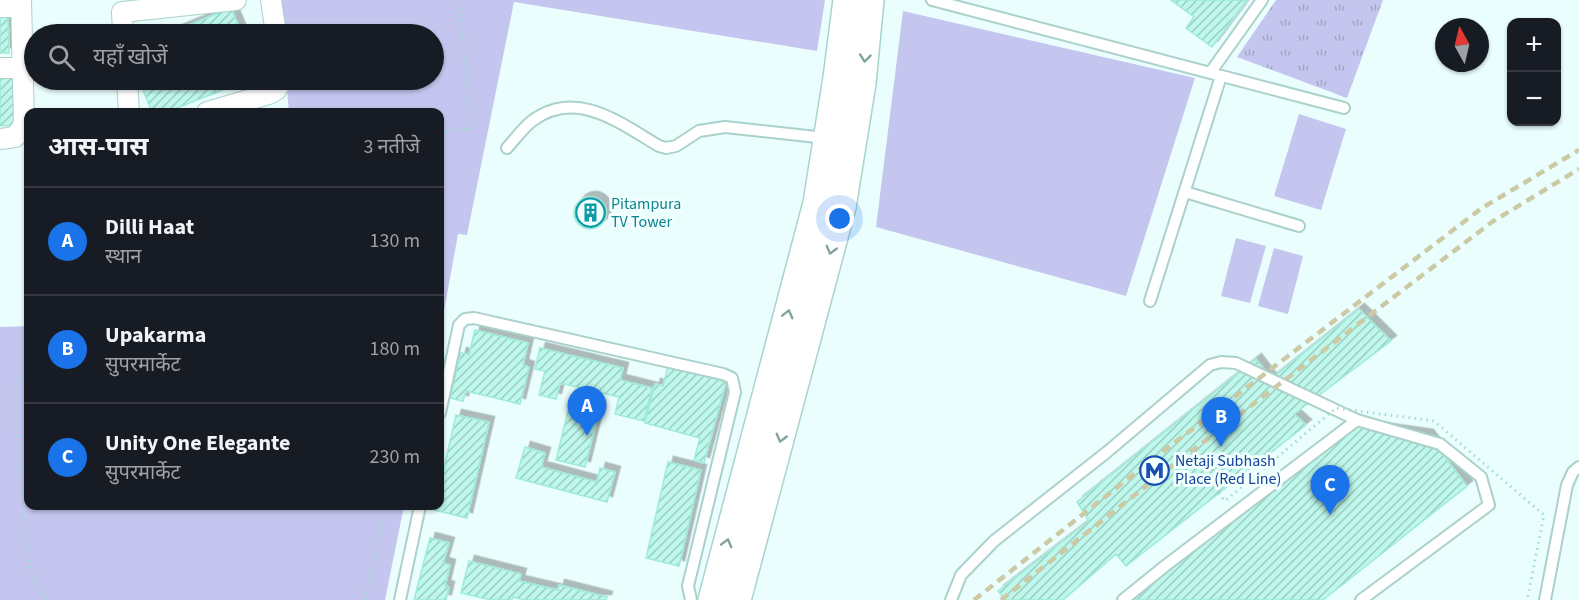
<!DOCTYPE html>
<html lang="hi">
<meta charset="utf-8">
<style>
body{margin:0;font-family:"Source Sans 3","Noto Sans Devanagari",sans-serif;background:#242831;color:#f1f3f6}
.controls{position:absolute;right:18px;top:18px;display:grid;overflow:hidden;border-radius:12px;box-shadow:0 2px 4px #0004}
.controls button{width:54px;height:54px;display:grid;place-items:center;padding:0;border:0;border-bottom:2px solid #363941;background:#171b24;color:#f1f3f6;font:30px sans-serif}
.compass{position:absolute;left:1435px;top:18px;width:54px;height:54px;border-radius:50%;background:#171b24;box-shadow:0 2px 4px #0004;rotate:352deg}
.you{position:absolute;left:840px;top:219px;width:21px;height:21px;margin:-15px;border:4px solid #fff;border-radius:50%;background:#1a73e8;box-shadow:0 0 0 9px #1a73e833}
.badge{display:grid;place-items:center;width:39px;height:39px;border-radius:50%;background:#1a73e8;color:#fff;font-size:20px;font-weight:700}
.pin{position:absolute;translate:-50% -50px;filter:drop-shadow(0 2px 3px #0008)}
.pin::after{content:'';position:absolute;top:32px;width:21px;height:18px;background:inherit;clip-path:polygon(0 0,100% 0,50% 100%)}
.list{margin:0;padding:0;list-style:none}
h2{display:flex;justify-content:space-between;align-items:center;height:78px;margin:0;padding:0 24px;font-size:26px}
h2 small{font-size:20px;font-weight:400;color:#9ea1a6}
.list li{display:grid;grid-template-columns:39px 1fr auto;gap:18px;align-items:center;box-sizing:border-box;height:108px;padding:0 24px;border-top:2px solid #363941}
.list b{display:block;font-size:22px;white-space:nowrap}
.list p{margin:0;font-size:20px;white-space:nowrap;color:#9ea1a6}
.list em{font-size:20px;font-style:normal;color:#9ea1a6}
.icon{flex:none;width:33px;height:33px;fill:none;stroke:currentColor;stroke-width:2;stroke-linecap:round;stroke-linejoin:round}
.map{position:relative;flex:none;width:1579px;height:600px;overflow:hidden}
.search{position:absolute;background:#171b24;box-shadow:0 2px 4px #0004;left:24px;top:24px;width:420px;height:66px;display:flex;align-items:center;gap:15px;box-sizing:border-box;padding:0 21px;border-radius:33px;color:#9ea1a6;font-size:22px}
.panel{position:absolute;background:#171b24;box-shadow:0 2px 4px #0004;left:24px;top:108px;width:420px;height:402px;border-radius:12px}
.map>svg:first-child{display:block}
.grass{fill:url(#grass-tufts)}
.pitch{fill:#c5c6ef}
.building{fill:url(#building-hatch);stroke:#9cecd9;stroke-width:1.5;filter:url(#shadow)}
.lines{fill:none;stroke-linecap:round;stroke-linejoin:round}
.lane-casing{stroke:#aad1ca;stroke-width:14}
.street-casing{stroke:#aad1ca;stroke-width:22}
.secondary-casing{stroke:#a7d4cd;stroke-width:30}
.path{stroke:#a0ddcf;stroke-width:3;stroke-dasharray:1.5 4.5;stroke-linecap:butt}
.lane{stroke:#fff;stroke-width:10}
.street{stroke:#fff;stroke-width:20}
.secondary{stroke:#fff;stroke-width:27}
.rail{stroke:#ccc9a5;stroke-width:4.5;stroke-dasharray:9 6;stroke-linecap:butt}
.path-bridge{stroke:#a0ddcf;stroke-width:3;stroke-dasharray:1.5 4.5;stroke-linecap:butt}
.oneway{stroke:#80a49b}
.labels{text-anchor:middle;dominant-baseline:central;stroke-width:6;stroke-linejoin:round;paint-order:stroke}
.culture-label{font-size:16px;fill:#0d838f;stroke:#f2ffff;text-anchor:start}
.transit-label{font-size:16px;fill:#164399;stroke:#f2ffff;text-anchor:start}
</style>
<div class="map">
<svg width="1579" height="600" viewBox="0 0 1579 600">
<defs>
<pattern id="grass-tufts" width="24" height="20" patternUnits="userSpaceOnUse" patternTransform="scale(1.5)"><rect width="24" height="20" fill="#c5c6ef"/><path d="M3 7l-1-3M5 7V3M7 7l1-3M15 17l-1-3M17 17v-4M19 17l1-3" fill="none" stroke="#a2a6c6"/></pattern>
<pattern id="building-hatch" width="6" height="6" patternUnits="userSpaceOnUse" patternTransform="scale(1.5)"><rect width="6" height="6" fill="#bef7eb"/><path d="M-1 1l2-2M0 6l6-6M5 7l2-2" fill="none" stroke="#9ccdc3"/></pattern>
<filter id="shadow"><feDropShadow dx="5.5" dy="-5.5" stdDeviation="0" flood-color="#0004"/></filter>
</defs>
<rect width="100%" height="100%" fill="#eafefe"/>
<path class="grass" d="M1276,0H1383L1347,98L1237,57Z"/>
<path class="pitch" d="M278,0H825L817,51L514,2L467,235L458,234L440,333V112H289L286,80H434V34H281Z
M903,11L1195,78L1126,296L876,227Z
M1299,114L1346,129L1321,210L1274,196Z
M1236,238L1266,246L1250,303L1221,296Z
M1274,248L1303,256L1288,314L1258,306Z
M28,326V506H404L385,600H0V327Z"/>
<path class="building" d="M1171,0H1247L1212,47L1186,28L1194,17Z
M231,8L242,34H167Z
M0,17H8L9,53H0Z
M14,75L15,125L0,126V76Z
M139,80H248L167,112H152Z
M574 213a16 16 0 1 1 32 0a16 16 0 1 1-32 0Z
M1359,309L1391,341L1294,414L1306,425L1126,566L1116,554L1063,600H1005L998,591L1089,521L1077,502L1256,359L1271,379Z
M475,330L528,343L523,365L529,367L520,404L466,391L463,401L450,398L461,353L469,355Z
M540,348L623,368L620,380L652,388L644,421L615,414L619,397L560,383L556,399L539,395L545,371L535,369Z
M668,366L726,382L704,463L694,460L700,438L645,423L655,384L663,386Z
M571,399L600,406L585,467L556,460Z
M456,415L489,422L467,518L434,510L435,506H440V485Z
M1345,423L1428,435L1467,486L1323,600H1128Z
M525,447L545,453L541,467L597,482L600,468L615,472L607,502L516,478Z
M668,462L701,470L679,566L646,558Z
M430,538L449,543L443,563L450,565L445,586L449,587L446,600H414Z
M469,561L521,574L519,581L558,590L559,585L607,597L606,600H524L513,597L512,600H491L461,593Z"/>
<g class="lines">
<defs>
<path id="lane" d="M932,0L1344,108
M1210,73L1262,0
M507,148C515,139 523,128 532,121C576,88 620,123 659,146L666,148L676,146L699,131L725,127L826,138
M1185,192L1299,226
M1150,301L1221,76
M440,413L459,325L465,319L474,318L723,374L732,378L735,392L688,586L691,600
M400,600L420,506
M951,600L961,575L994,541L1107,452L1210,365L1221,362L1236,363L1357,420L1440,444L1481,477L1489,505L1361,600
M1123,600L1165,566L1357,420
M1545,600L1567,485L1573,472L1579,467"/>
<path id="street" d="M271,0L276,34
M0,7H21
M123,34L122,12L236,0
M0,68H23
M127,80L129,112
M207,112L269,94L276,90L282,80
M0,139L15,137L21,129L24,123L21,0"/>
<path id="secondary" d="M712,600L817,203L837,78L847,0
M737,600L842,207L862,83L870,0"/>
</defs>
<use href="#lane" class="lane-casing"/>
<use href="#street" class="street-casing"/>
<use href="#secondary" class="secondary-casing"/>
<path class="path" d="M440,132L470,129L460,0
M28,367L20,376L16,385V419L26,540L32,576L39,591L46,600
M365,600L385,506"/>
<use href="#lane" class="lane"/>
<use href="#street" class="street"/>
<use href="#secondary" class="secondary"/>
<path class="rail" d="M974,600L1148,463L1482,208L1579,150
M1001,600L1159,476L1492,222L1579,169"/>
<path class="path-bridge" d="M1219,493L1225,501L1336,408L1434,421L1544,515L1527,600"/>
</g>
<defs><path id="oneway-chevron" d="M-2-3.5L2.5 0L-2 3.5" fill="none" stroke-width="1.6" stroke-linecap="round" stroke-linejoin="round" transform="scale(1.5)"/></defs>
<g class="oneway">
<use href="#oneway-chevron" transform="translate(865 58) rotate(96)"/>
<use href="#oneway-chevron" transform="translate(831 250) rotate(105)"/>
<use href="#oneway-chevron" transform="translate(788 314) rotate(-76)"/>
<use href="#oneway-chevron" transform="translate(781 438) rotate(105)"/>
<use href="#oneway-chevron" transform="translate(727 543) rotate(-75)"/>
</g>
<defs>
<symbol id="building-ring" viewBox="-11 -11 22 22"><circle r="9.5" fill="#f2ffff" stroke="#0f9aa8" stroke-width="1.5"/><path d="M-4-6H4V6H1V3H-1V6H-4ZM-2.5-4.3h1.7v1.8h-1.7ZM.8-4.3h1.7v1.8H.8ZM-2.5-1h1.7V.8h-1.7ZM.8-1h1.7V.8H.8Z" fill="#0f9aa8"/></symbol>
<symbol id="metro-ring" viewBox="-11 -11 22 22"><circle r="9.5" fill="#f2ffff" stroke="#1a4fb4" stroke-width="1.5"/><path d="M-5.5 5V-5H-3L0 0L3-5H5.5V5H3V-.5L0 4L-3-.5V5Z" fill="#1a4fb4"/></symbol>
</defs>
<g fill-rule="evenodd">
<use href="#building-ring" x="574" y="196" width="33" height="33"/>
<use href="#metro-ring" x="1138" y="454" width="33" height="33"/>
</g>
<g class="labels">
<g class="culture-label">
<text x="611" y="204">Pitampura<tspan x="611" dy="18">TV Tower</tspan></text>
</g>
<g class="transit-label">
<text x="1175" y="461">Netaji Subhash<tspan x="1175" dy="18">Place (Red Line)</tspan></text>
</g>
</g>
</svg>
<div class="controls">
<button>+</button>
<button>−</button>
</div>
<svg class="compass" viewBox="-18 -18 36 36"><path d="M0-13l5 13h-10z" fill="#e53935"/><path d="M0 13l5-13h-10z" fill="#9ea1a6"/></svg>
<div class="you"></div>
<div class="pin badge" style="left:587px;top:436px">A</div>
<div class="pin badge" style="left:1221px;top:447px">B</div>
<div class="pin badge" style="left:1330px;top:515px">C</div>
<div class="search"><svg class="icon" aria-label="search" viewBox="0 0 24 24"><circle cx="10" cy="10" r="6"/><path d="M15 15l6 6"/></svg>यहाँ खोजें</div>
<section class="panel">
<h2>आस-पास<small>3 नतीजे</small></h2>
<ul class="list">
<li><span class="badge">A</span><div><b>Dilli Haat</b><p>स्थान</p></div><em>130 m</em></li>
<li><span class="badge">B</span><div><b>Upakarma</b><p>सुपरमार्केट</p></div><em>180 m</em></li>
<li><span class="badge">C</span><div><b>Unity One Elegante</b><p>सुपरमार्केट</p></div><em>230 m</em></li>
</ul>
</section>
</div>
